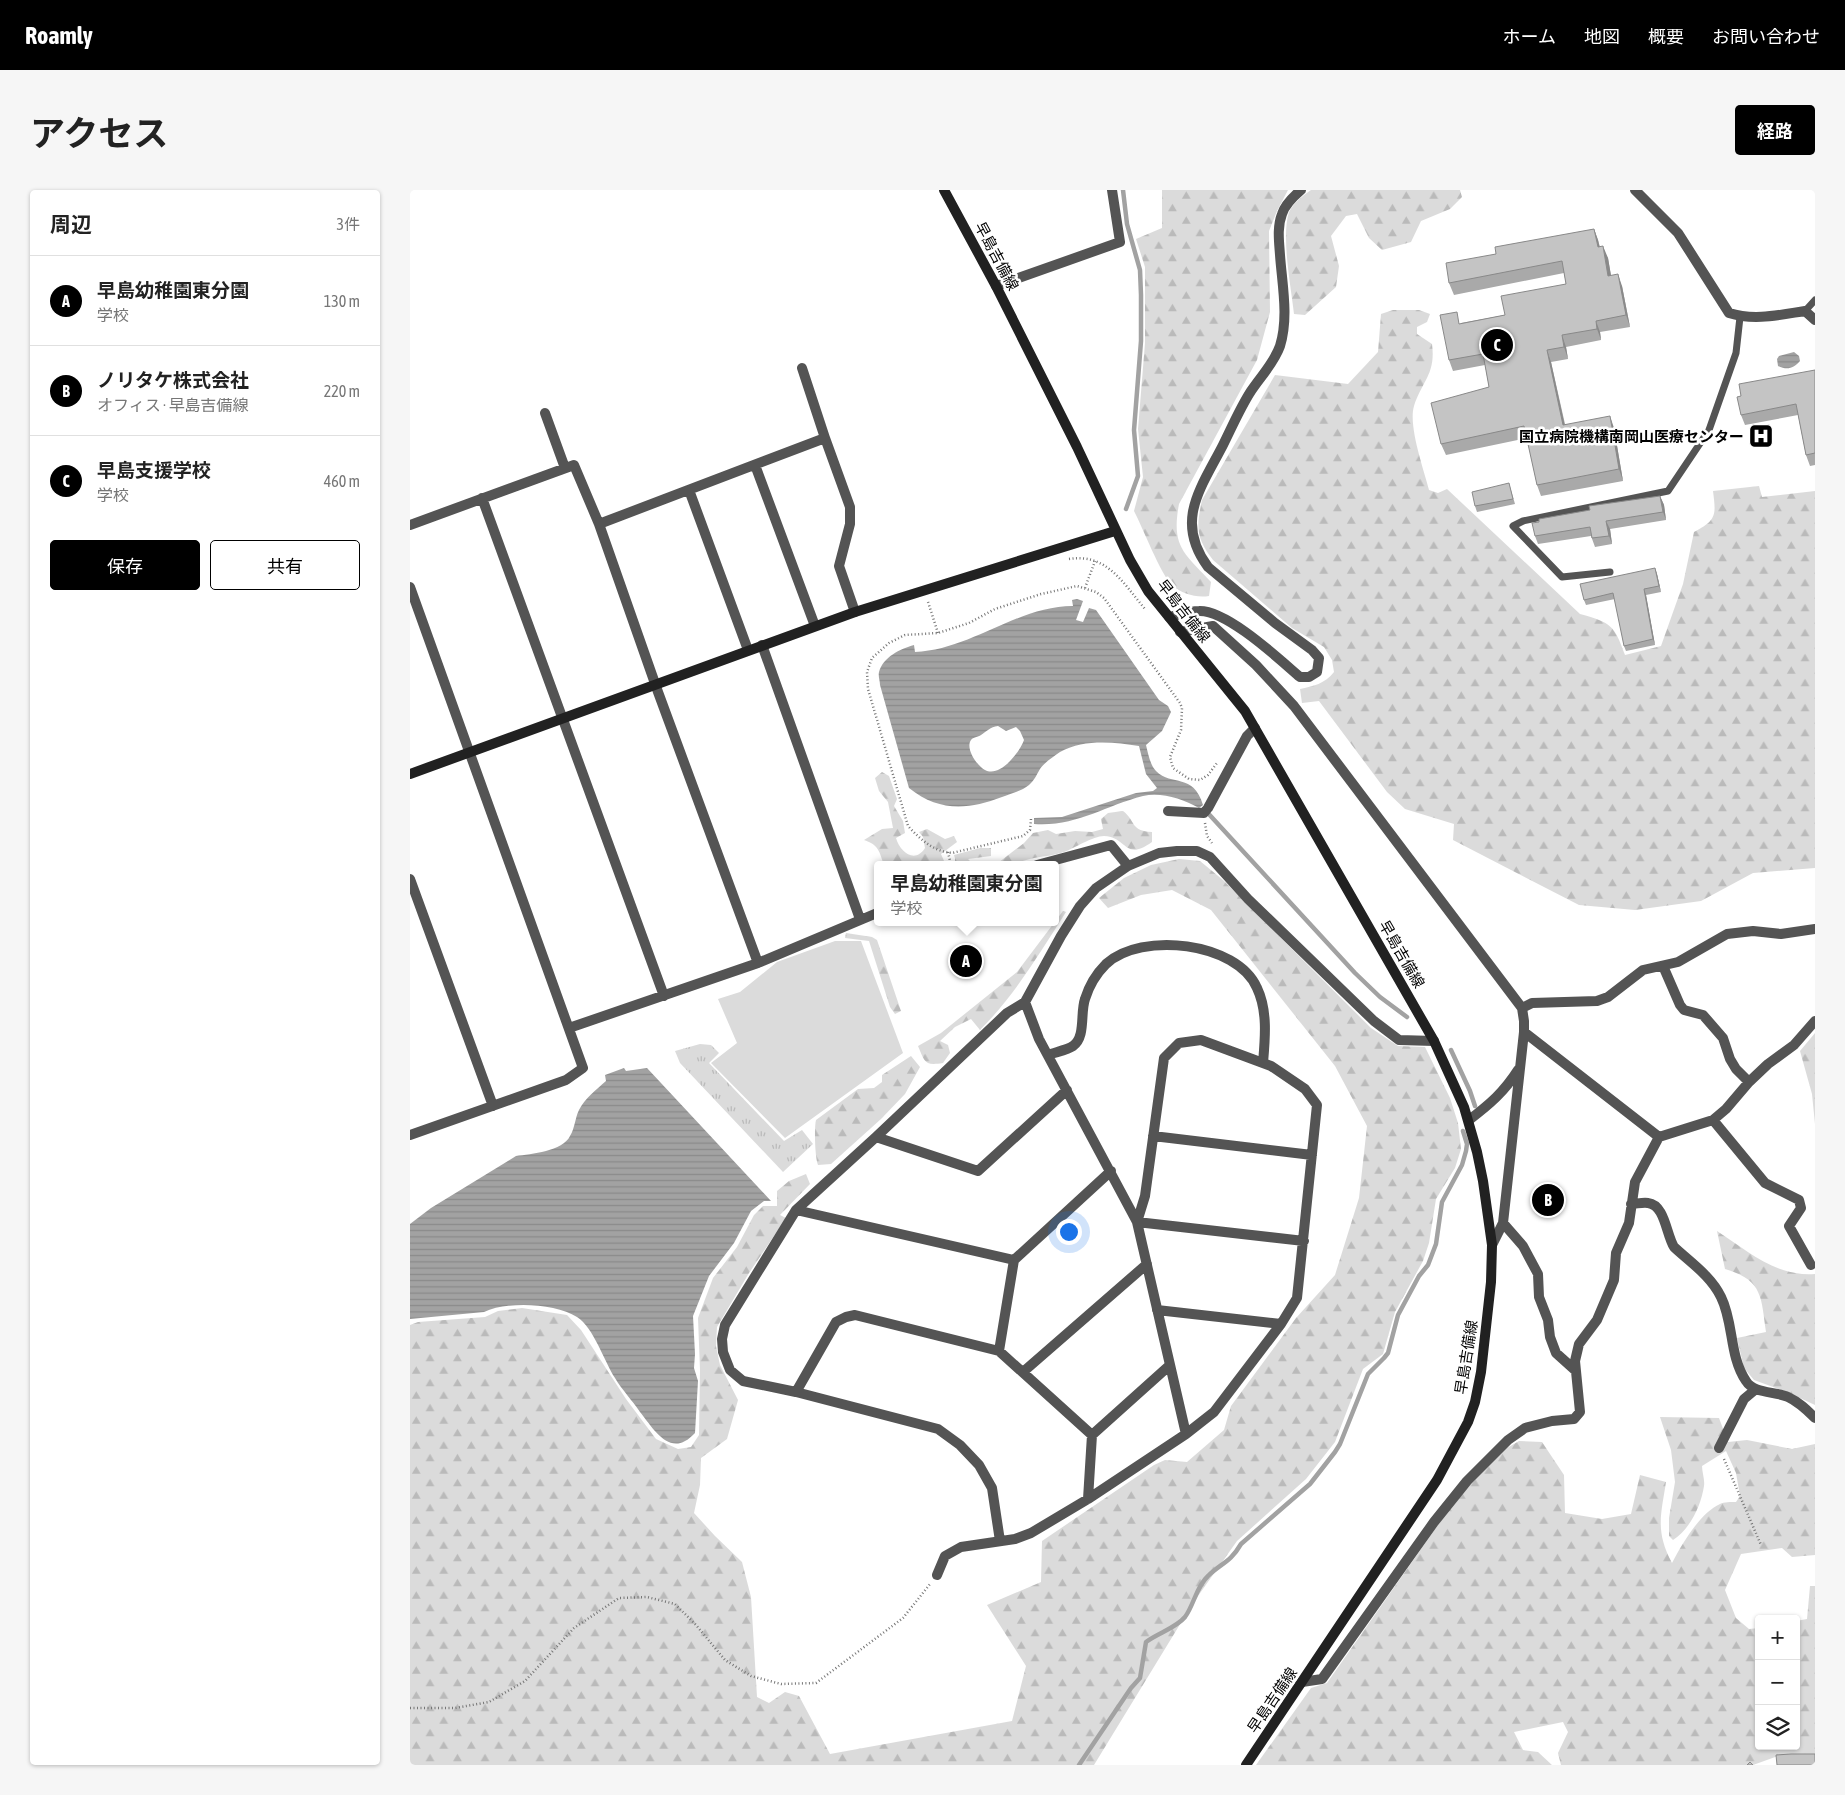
<!DOCTYPE html>
<html lang="ja">
<meta charset="utf-8">
<style>
body{margin:0;font-family:"Asap Condensed","Noto Sans JP",sans-serif;background:#f6f6f6;color:#222}
.controls{position:absolute;right:15px;bottom:15px;display:grid;overflow:hidden;border-radius:5px;box-shadow:0 1px 4px #0004}
.controls button{width:45px;height:45px;display:grid;place-items:center;padding:0;border:0;border-bottom:1px solid #e0e0e0;background:#fff;color:#222;font:25px sans-serif}
.you{position:absolute;left:658px;top:1041px;width:18px;height:18px;margin:-12px;border:4px solid #fff;border-radius:50%;background:#1a73e8;box-shadow:0 0 0 8px #1a73e833}
.badge{display:grid;place-items:center;width:32px;height:32px;border-radius:50%;background:#000;color:#fff;font-size:16px;font-weight:700}
.pin{position:absolute;translate:-50% -50%;border:2px solid #fff;box-shadow:0 1px 5px #0006}
.popup{position:absolute;left:464px;top:671px;width:185px;height:65px;box-sizing:border-box;display:grid;place-content:center;border-radius:5px;background:#fff;filter:drop-shadow(0 1px 4px #0005);font-size:16px;white-space:nowrap;color:#767676}
.popup b{font-size:19px;color:#222}
.popup::after{content:'';position:absolute;left:50%;top:100%;margin-left:-10px;border:10px solid transparent;border-top-color:#fff}
.list{margin:0;padding:0;list-style:none}
h2{display:flex;justify-content:space-between;align-items:center;height:65px;margin:0;padding:0 20px;font-size:21px}
h2 small{font-size:16px;font-weight:400;color:#767676}
.list li{display:grid;grid-template-columns:32px 1fr auto;gap:15px;align-items:center;box-sizing:border-box;height:90px;padding:0 20px;border-top:1px solid #e0e0e0}
.list b{display:block;font-size:19px;white-space:nowrap}
.list p{margin:0;font-size:16px;white-space:nowrap;color:#767676}
.list em{font-size:16px;font-style:normal;color:#767676}
.actions{display:flex;gap:10px;padding:15px 20px}
.actions a{flex:1;padding:11px 0;border:1px solid #000;border-radius:5px;text-align:center;font-size:18px;color:#000}
.actions .main{background:#000;color:#fff}
.icon{flex:none;width:28px;height:28px;fill:none;stroke:currentColor;stroke-width:2;stroke-linecap:round;stroke-linejoin:round}
.map{position:relative;flex:none;width:1405px;height:1575px;overflow:hidden;border-radius:5px}
header{display:flex;align-items:center;gap:30px;box-sizing:border-box;height:70px;padding:0 25px;background:#000;color:#fff}
header strong{font-size:24px}
nav{display:flex;gap:28px;margin-inline-start:auto;font-size:18px}
.intro{display:flex;align-items:center;justify-content:space-between;box-sizing:border-box;height:120px;padding:0 30px}
h1{margin:0;font-size:35px}
.button{padding:12px 22px;border-radius:5px;background:#000;color:#fff;font-size:18px;font-weight:700}
main{display:flex;gap:30px;padding:0 30px}
aside{flex:1;background:#fff;border-radius:5px;box-shadow:0 1px 4px #0004}
.map>svg:first-child{display:block}
.grass{fill:url(#grass-tufts)}
.forest{fill:url(#forest-firs)}
.garden{fill:#dbdbdb}
.water{fill:url(#water-rules);fill-rule:evenodd}
.lines{fill:none;stroke-linecap:round;stroke-linejoin:round}
.stream{stroke:#a2a2a2;stroke-width:4.5}
.path{stroke:#767676;stroke-width:2.5;stroke-dasharray:1 2.5;stroke-linecap:butt}
.lane{stroke:#545454;stroke-width:7}
.street{stroke:#545454;stroke-width:10}
.secondary{stroke:#212121;stroke-width:10}
.wall{fill:#a9a9a9}
.shaded-wall{fill:#898989}
.building{fill:#c4c4c4;stroke:#898989}
.labels{text-anchor:middle;dominant-baseline:central;stroke-width:5;stroke-linejoin:round;paint-order:stroke}
.street-label{font-size:15px;fill:#000;stroke:#fff}
.poi-label{font-size:15px;font-weight:bold;fill:#000;stroke:#fff;text-anchor:end}
</style>
<header>
<strong>Roamly</strong>
<nav><a>ホーム</a><a>地図</a><a>概要</a><a>お問い合わせ</a></nav>
</header>
<div class="intro"><h1>アクセス</h1><a class="button">経路</a></div>
<main>
<aside>
<h2>周辺<small>3件</small></h2>
<ul class="list">
<li><span class="badge">A</span><div><b>早島幼稚園東分園</b><p>学校</p></div><em>130 m</em></li>
<li><span class="badge">B</span><div><b>ノリタケ株式会社</b><p>オフィス · 早島吉備線</p></div><em>220 m</em></li>
<li><span class="badge">C</span><div><b>早島支援学校</b><p>学校</p></div><em>460 m</em></li>
</ul>
<div class="actions"><a class="main">保存</a><a>共有</a></div>
</aside>
<div class="map">
<svg width="1405" height="1575" viewBox="0 0 1405 1575">
<defs>
<pattern id="grass-tufts" width="24" height="20" patternUnits="userSpaceOnUse" patternTransform="scale(1.25)"><rect width="24" height="20" fill="#dbdbdb"/><path d="M3 7l-1-3M5 7V3M7 7l1-3M15 17l-1-3M17 17v-4M19 17l1-3" fill="none" stroke="#bababa"/></pattern>
<pattern id="forest-firs" width="22" height="20" patternUnits="userSpaceOnUse" patternTransform="scale(1.25)"><rect width="22" height="20" fill="#dbdbdb"/><path d="M5 1l3.5 6h-7zM16 11l3.5 6h-7z" fill="#bababa"/></pattern>
<pattern id="water-rules" width="6" height="5" patternUnits="userSpaceOnUse" patternTransform="scale(1.25)"><rect width="6" height="5" fill="#a2a2a2"/><path d="M0 2.5h6" fill="none" stroke="#8a8a8a"/></pattern>
</defs>
<rect width="100%" height="100%" fill="#fff"/>
<path class="grass" d="M290,854L301,855L309,863L299,873L374,951L392,940L403,954L373,982L270,873L265,861Z"/>
<path class="forest" d="M752,0H878L867,21L859,41L860,122L847,170L769,314C761,357 774,363 801,392L799,406C786,408 772,404 762,395C751,385 732,336 724,321L733,287L728,239L735,153V77L726,49L752,38Z
M901,0H1050L1052,7L1040,19L1011,31L1001,52L972,60L959,48L947,24L936,26L921,46L929,76L926,97L895,125L884,124C881,97 871,46 879,22C883,13 894,5 901,0Z
M983,120H1009L1020,124L1017,132L1007,137V144L1022,154C1026,184 1012,191 1004,216C998,236 1014,280 1019,300L1028,303L1037,299L1170,424C1202,433 1204,435 1215,465L1251,456L1273,394L1284,342C1307,330 1306,325 1303,301L1349,296L1352,307L1405,301V678L1343,683L1291,711L1225,720L1169,715L1043,650L1044,634L995,619L977,602L909,511L892,513L890,499C903,496 915,494 924,482L922,470L914,457L882,438L803,370C786,348 786,337 792,310L865,185L938,194L968,162L971,124Z
M472,582L479,586L487,609L484,616L493,631L495,643L486,648C490,662 505,674 515,658L513,647L509,642L517,639L535,649L544,646L547,652L531,664L534,671L545,674V668L544,665L570,658H581V666L558,669L564,675H474C469,661 469,655 454,650L472,639L483,638L478,612L469,601L465,588Z
M713,621C726,631 720,641 742,642V652C714,672 718,647 694,646C683,646 665,658 654,662C643,666 631,666 620,669C609,672 601,675 590,675L588,673L614,653L623,643L638,640L646,644L665,641L682,642L693,639L691,629L698,623Z
M769,669L790,671L813,690L961,838L988,856L1015,857L1040,908L1048,933L1051,959L1045,978L1026,1009L1019,1053L1013,1071L985,1122L973,1164L953,1179L925,1252L896,1289L827,1351L783,1413L684,1575H0V1135L8,1132L75,1127L88,1121L112,1118L157,1125L171,1140L216,1209L246,1249L268,1259L281,1257L289,1245L290,1180L288,1128L303,1088L327,1057L344,1025L353,1016H367V1001L379,991L396,984L400,994L370,1025L376,1028L339,1083L307,1137L306,1156L310,1175L328,1210L317,1249L291,1268L290,1295L284,1323L305,1346L332,1372L341,1407L347,1507L359,1513L375,1502L389,1506L420,1564L602,1531L616,1476L577,1415L631,1392L632,1351L744,1275L755,1270L777,1272L814,1240L821,1216L886,1128L925,1085L949,1008L957,936L925,876L801,720L762,700L731,705L698,718L689,708L714,688L741,675Z
M653,721L656,722C629,764 605,805 570,840L561,829L545,837L530,851L538,855L540,863L533,873C514,876 515,872 508,856L531,843L607,782Z
M436,743L462,747L467,750L491,821L485,824L480,817L459,751L435,748Z
M1405,843V934L1402,904L1390,861Z
M501,866L510,877L495,904L471,929L421,974L408,975C405,968 404,938 406,930L448,899L464,898L472,892V885Z
M1307,1041C1338,1061 1366,1087 1405,1084V1215L1377,1202L1344,1190L1334,1178L1327,1148L1356,1142C1351,1107 1353,1090 1315,1079Z
M1250,1227L1309,1228L1318,1252L1337,1250L1382,1259L1405,1254V1365L1382,1367L1372,1358L1331,1364L1315,1400L1326,1428L1339,1439L1349,1438V1556H1386V1431L1397,1429L1400,1396H1405V1565L1368,1566L1343,1575H1151L1148,1563L1158,1542L1153,1532L1104,1542L1113,1560L1128,1562L1142,1575H846L901,1498L917,1493L1035,1325L1061,1294L1097,1258L1109,1251L1132,1252L1154,1285L1155,1323L1192,1329L1221,1324L1230,1285L1256,1292C1251,1325 1245,1341 1262,1373C1272,1354 1290,1323 1310,1314C1314,1312 1321,1312 1326,1312L1330,1306L1326,1283L1316,1261L1292,1276C1292,1282 1295,1290 1294,1296C1291,1316 1280,1339 1263,1350L1259,1346V1328L1265,1292L1261,1260Z"/>
<path class="garden" d="M425,751H451L493,863L375,948L301,873L327,853L308,809L330,802L367,772Z"/>
<path class="water" d="M1384,162L1389,166L1390,171C1383,179 1377,180 1368,176L1367,169L1369,166Z
M667,409L673,411L666,430L673,432L679,418L686,420L749,510L758,516L761,522L752,541L736,555C738,563 740,575 746,581C762,597 783,582 793,615L789,618C772,609 752,602 733,606C694,616 666,637 624,634V628L652,627L726,603L743,601L747,598L736,584L729,556C703,552 674,549 650,562C644,566 634,573 630,579C627,584 624,591 619,595C612,601 600,604 592,607C558,620 529,622 499,598L470,495C470,491 468,486 469,482C473,467 490,459 504,455L505,462C561,460 607,416 663,416L662,410ZM588,536L596,541L606,537L610,541L614,550C610,562 590,588 575,580C567,576 555,558 561,550C563,547 568,547 571,545C577,541 580,537 588,536Z
M214,878L216,881L237,878L361,1011H354L341,1021L324,1053L299,1086L283,1126L285,1164L284,1178L288,1191L285,1243C261,1269 245,1241 230,1222C222,1210 212,1200 205,1188C194,1171 184,1138 167,1127C145,1113 97,1111 74,1122L0,1129V1034L21,1018L106,966C121,964 153,961 160,946C165,938 165,928 169,920C175,908 186,900 196,891L195,885Z"/>
<g class="lines">
<path class="stream" d="M713,0L717,34L730,80L731,105V151L724,240L728,286L716,319
M796,621L945,783L970,807L997,827
M1041,860L1060,901L1065,916
M669,1575L721,1498L730,1488L736,1452C748,1443 766,1438 775,1427C784,1415 786,1397 798,1386C811,1373 820,1373 831,1354L900,1294L925,1262L930,1254L958,1184L974,1168L978,1163L988,1125L1009,1086L1018,1075L1026,1054L1032,1012L1052,975L1056,961L1057,954L1053,941"/>
<path class="path" d="M659,369C697,363 713,393 735,419
M675,398L685,371
M518,412L528,443
M621,629L620,640L613,646L542,663C523,661 511,650 498,636L458,499L457,482L462,468L479,453L495,445L528,443L559,433L585,419L631,404L667,396L686,402L694,408L770,513L772,518L771,540L760,567L763,578L779,589L790,590L798,585L807,573
M795,633L797,646L802,653
M538,662L541,675
M1314,1269L1351,1355
M0,1518H45L79,1512L115,1491L164,1438L209,1408L237,1407L265,1414L286,1435L315,1470L341,1486L371,1494L406,1493L493,1428L520,1394"/>
<path class="lane" d="M1395,121L1405,110
M1200,382L1152,387L1103,336L1113,331L1258,301L1299,240L1326,163L1330,127"/>
<path class="street" d="M1225,0L1268,43L1319,123C1344,131 1369,125 1395,121L1405,130
M586,96L710,52L702,0
M392,178L415,248
M135,223L155,278
M345,275L405,436
M279,300L338,460
M72,308L254,806
M189,334L415,248L440,317V334L429,376L445,422
M0,335L164,275L189,334L248,502L348,773
M0,397L173,878L156,890L0,945
M759,427C768,425 779,421 789,421C817,420 869,469 890,487H899L907,482L909,468L902,460L865,433L798,377C764,331 791,298 813,255C822,237 830,218 841,201C851,186 864,173 870,156C879,127 872,94 870,65C869,51 867,37 872,24C875,14 884,6 891,0
M770,442L803,436L846,475L884,516L1112,818L1114,831V842L1093,1033L1082,1055
M352,455L450,729
M758,621L794,623L798,618L837,546L845,538
M627,675L701,655L718,676
M0,689L83,916
M1253,776L1270,815L1274,820L1293,825L1313,848L1320,869L1326,879L1339,892
M615,812L629,849L727,1032L776,1244
M1112,818L1122,813L1187,811L1198,807L1233,780L1268,772L1317,744L1343,741L1371,744L1405,739
M159,838L348,773L467,723
M638,865C646,862 657,860 663,856C676,847 670,823 675,809C679,796 686,784 696,774C731,741 827,752 847,798C858,821 855,849 853,873
M1059,930C1080,914 1094,902 1108,880
M1303,930L1316,919L1339,892L1358,874L1384,855L1405,831
M743,946L902,965
M466,947L568,981L657,900
M1249,947L1303,930L1355,993L1389,1010L1391,1018L1379,1036L1401,1075
M1221,1014C1226,1014 1233,1012 1238,1013C1255,1015 1256,1044 1264,1057C1280,1072 1301,1086 1311,1107C1324,1133 1319,1166 1336,1191C1344,1204 1365,1201 1378,1207C1389,1212 1397,1220 1405,1228
M386,1020L604,1070
M727,1032L894,1051
M1093,1033L1113,1056L1128,1084L1129,1107L1138,1130L1140,1147L1146,1163L1166,1181
M747,1120L871,1134
M589,1161L604,1070L701,981
M613,1182L737,1074
M386,1202L426,1132L436,1127L445,1125L589,1161L682,1245L678,1309
M682,1245L760,1175
M1309,1258L1334,1209L1346,1199
M590,1351L582,1298L569,1275L550,1255L528,1239L386,1202L333,1191L320,1180L313,1162L312,1149L315,1135L386,1020L466,947L597,823L615,812L651,746L670,716L686,698L718,676L749,663L767,661H787L800,667L838,709L964,831L989,850L1024,851
M527,1385L535,1366L551,1357L605,1349L621,1343L678,1309L776,1244L804,1222L871,1134L887,1108L907,915L895,899L861,876L791,850L769,853L754,868L735,1006L727,1032
M892,1492L912,1489L1024,1332L1057,1291L1098,1250L1115,1238L1142,1231L1164,1229L1170,1222L1165,1171L1169,1154L1187,1130L1204,1090L1206,1063L1219,1033L1225,992L1249,947L1114,842"/>
<path class="secondary" d="M534,0L586,96L667,257L720,370L738,401L835,521L1024,851L1054,917L1067,962L1073,991L1082,1055L1081,1092L1071,1182L1065,1212L1058,1232L1027,1290L836,1575
M0,584L445,422L705,341"/>
</g>
<path class="wall" d="M1184,39L1188,50L1190,57L1198,68L1201,86L1212,96L1220,137L1190,142L1191,150L1156,157L1158,169L1141,172L1155,234L1204,238L1213,291L1131,306L1127,295L1117,248L1036,265L1031,254L1079,197L1075,175L1043,181L1039,170L1051,133L1095,125L1156,94L1154,83L1044,105L1039,93L1086,64Z
M1405,180V275L1400,276L1396,265L1388,225L1335,235L1331,225V206Z
M1099,293L1105,314L1067,322L1065,316Z
M1250,306L1254,315L1256,330L1200,339L1202,354L1185,357L1181,346L1128,354L1125,346L1129,332L1180,320Z
M1245,378L1247,384L1251,402L1236,405L1245,455L1216,461L1214,456L1205,409L1176,415L1174,410Z"/>
<path class="shaded-wall" d="M1184,39L1188,50L1192,69L1188,57Z
M1193,56L1198,68L1203,97L1198,86Z
M1208,84L1212,96L1220,137L1216,125Z
M1186,131L1190,142L1191,150L1187,139Z
M1152,145L1156,157L1158,169L1154,157Z
M1137,160L1141,172L1157,246L1153,235Z
M1200,226L1204,238L1213,291L1209,279Z
M1250,306L1254,315L1256,330L1253,322Z
M1196,331L1200,339L1202,354L1199,346Z
M1245,378L1247,384L1251,402L1249,396Z
M1234,399L1236,405L1245,455L1243,449Z"/>
<path class="building" d="M1184,39L1188,57L1193,56L1198,86L1208,84L1216,125L1186,131L1187,139L1152,145L1154,157L1137,160L1153,235L1200,226L1209,279L1127,295L1114,236L1031,254L1021,213L1079,197L1073,164L1039,170L1030,125L1047,122L1049,134L1095,125L1091,106L1156,94L1152,71L1039,93L1036,73L1086,64L1085,57Z
M1405,180V263L1396,265L1386,214L1331,225L1327,207L1331,206L1329,194Z
M1099,293L1103,309L1065,316L1062,302Z
M1250,306L1253,322L1196,331L1199,346L1182,348L1180,337L1125,346L1122,333L1129,332V329L1180,320L1179,316Z
M1245,378L1249,396L1234,399L1243,449L1214,456L1203,403L1174,410L1170,394Z
M1381,1564H1405V1575H1367L1366,1565Z
M1340,1572L1343,1575H1337Z"/>
<defs>
<symbol id="hospital-square" viewBox="-11 -11 22 22"><rect x="-9" y="-9" width="18" height="18" rx="4" fill="#000" stroke="#fff"/><path d="M-5-5h3v3.5h4V-5h3V5h-3V1.5h-4V5h-3Z" fill="#fff"/></symbol>
</defs>
<g fill-rule="evenodd">
<use href="#hospital-square" x="1337" y="232" width="28" height="28"/>
</g>
<g class="labels">
<g class="street-label">
<text transform="translate(587 66) rotate(62)">早島吉備線</text>
<text transform="translate(774 421) rotate(52)">早島吉備線</text>
<text transform="translate(992 764) rotate(60)">早島吉備線</text>
<text transform="translate(1056 1167) rotate(-81)">早島吉備線</text>
<text transform="translate(862 1510) rotate(-56)">早島吉備線</text>
</g>
<g class="poi-label">
<text x="1334" y="246">国立病院機構南岡山医療センター</text>
</g>
</g>
</svg>
<div class="controls">
<button>+</button>
<button>−</button>
<button><svg class="icon" aria-label="layers" viewBox="0 0 24 24"><path d="M12 4l9 5-9 5-9-5zM3 14l9 5 9-5"/></svg></button>
</div>
<div class="you"></div>
<div class="pin badge" style="left:556px;top:771px">A</div>
<div class="popup"><b>早島幼稚園東分園</b>学校</div>
<div class="pin badge" style="left:1138px;top:1010px">B</div>
<div class="pin badge" style="left:1087px;top:155px">C</div>
</div>
</main>
